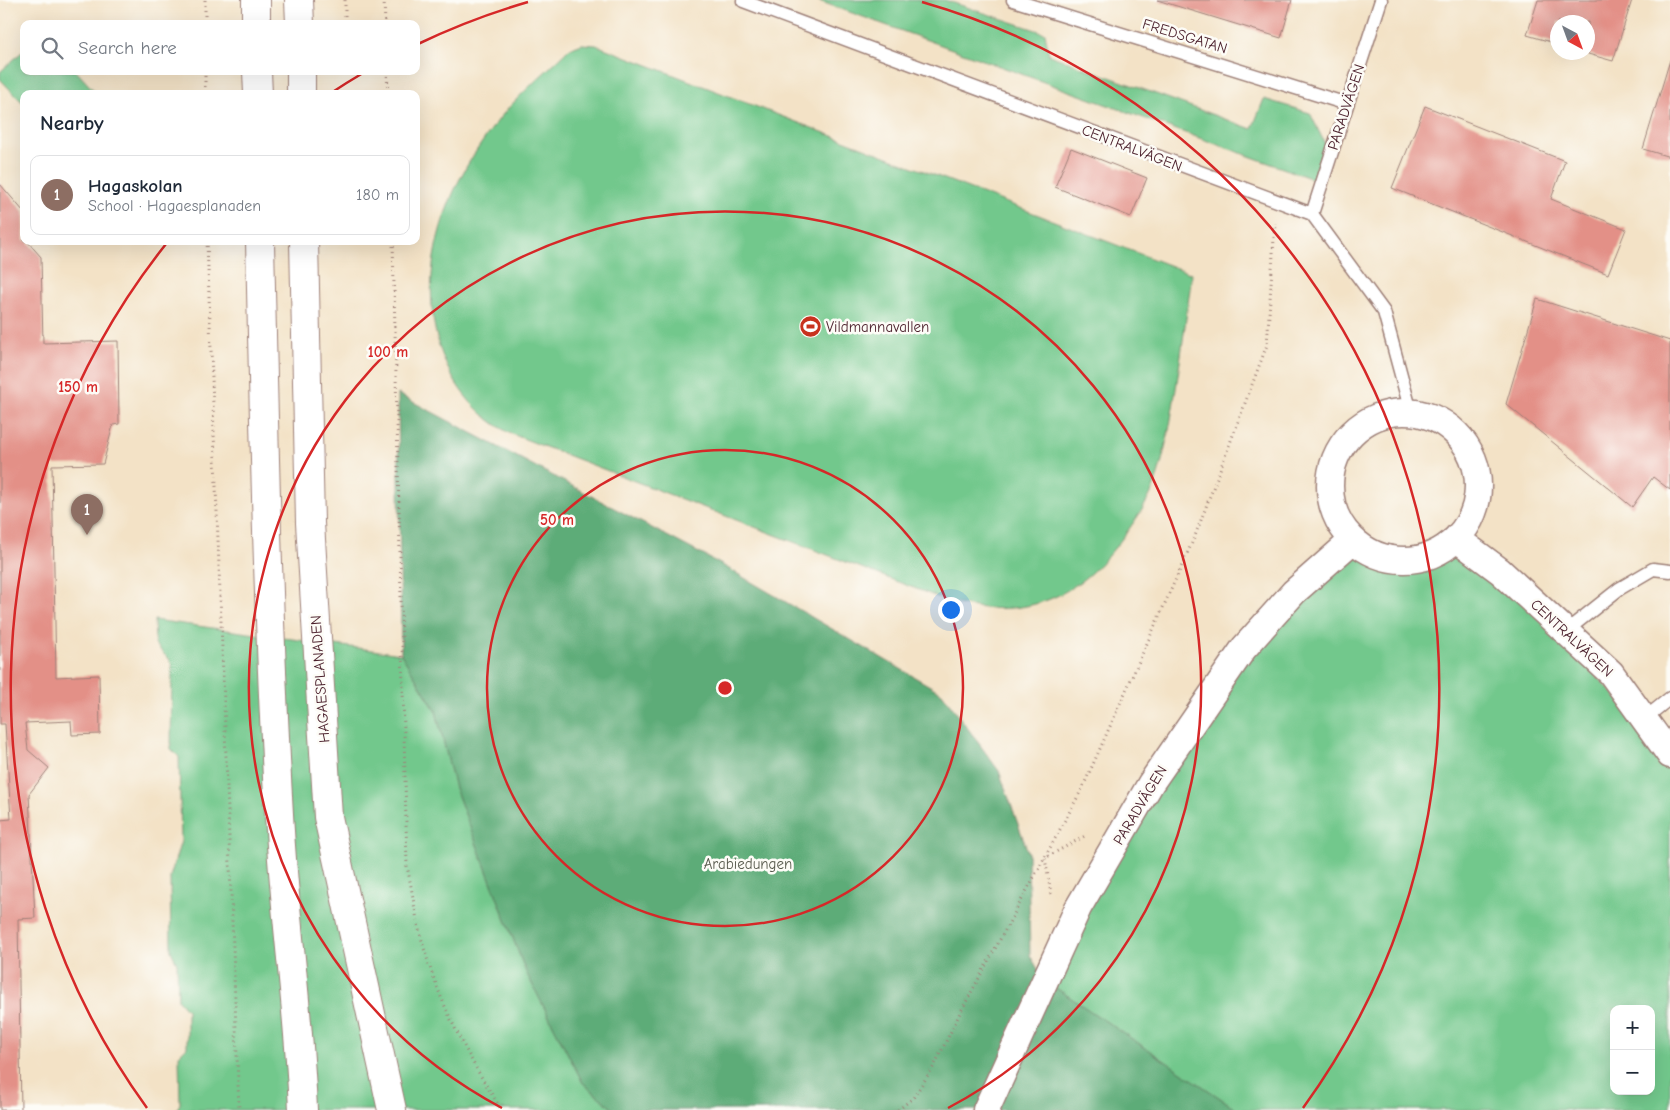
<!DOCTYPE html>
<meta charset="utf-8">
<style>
body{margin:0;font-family:"Comic Neue",sans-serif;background:#f2f2f3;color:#1f2937}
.controls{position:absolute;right:15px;bottom:15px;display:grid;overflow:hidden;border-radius:10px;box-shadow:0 5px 20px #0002}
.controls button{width:45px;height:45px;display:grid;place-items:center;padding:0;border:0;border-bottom:1px solid #e0e1e3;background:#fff;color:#1f2937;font:25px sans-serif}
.compass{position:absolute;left:1550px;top:15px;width:45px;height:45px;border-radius:50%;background:#fff;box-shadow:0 5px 20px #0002;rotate:139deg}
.you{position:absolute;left:950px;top:609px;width:18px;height:18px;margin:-12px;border:4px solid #fff;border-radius:50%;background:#1a73e8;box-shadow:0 0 0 8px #1a73e833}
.badge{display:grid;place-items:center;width:32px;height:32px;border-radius:50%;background:#2563eb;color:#fff;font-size:16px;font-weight:700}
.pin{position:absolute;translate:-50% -41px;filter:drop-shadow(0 1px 2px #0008)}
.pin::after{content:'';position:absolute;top:26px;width:18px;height:15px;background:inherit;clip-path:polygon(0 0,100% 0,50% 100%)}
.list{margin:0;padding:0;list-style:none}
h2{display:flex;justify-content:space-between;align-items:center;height:65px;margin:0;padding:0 20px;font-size:21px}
h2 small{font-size:16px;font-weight:400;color:#747a83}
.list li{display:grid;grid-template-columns:32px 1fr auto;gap:15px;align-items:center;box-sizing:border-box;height:80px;margin:0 10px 10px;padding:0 10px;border:1px solid #e0e1e3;border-radius:10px}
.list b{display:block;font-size:19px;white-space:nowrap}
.list p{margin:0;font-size:16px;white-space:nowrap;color:#747a83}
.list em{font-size:16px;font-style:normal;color:#747a83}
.icon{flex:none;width:28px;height:28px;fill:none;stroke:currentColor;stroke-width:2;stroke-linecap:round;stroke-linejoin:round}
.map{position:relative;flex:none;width:1670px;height:1110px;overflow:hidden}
.search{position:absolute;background:#fff;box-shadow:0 5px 20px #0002;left:20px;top:20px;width:400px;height:55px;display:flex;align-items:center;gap:12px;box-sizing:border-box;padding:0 18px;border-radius:10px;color:#747a83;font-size:19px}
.panel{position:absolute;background:#fff;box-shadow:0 5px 20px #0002;left:20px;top:90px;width:400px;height:155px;border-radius:10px}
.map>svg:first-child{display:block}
.green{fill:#72c88c;stroke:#5e745c;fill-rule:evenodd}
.forest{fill:#5dac78;stroke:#546652}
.building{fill:#e39087}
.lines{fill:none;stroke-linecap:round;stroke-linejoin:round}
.service-casing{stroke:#9e8078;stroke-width:15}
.minor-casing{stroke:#9e8078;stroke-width:29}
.secondary-casing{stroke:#9e8078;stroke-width:30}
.path{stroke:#9e8078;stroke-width:3;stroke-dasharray:1 4;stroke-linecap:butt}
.service{stroke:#fff;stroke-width:12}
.minor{stroke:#fff;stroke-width:26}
.secondary{stroke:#fff;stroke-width:28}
.ring{fill:none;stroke:#d62828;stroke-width:2.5}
.labels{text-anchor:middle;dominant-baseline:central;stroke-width:5;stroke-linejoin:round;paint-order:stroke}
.street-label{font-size:15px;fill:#4a1f2b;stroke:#fdfcf7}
.poi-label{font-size:15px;fill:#4a1f2b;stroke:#fdfcf7;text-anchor:start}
.park-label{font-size:15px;fill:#585a4d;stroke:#fdfcf7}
.centre{fill:#d62828;stroke:#fdfcf7;stroke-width:2.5}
.ring-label{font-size:15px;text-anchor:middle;font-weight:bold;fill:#d62828;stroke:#fdfcf7;stroke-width:5;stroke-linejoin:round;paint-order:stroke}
</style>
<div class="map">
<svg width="1670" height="1110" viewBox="0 0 1670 1110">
<rect width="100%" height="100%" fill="#fdfcf7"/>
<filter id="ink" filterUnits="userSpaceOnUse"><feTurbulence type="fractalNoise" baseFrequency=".02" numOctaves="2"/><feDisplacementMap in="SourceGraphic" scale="10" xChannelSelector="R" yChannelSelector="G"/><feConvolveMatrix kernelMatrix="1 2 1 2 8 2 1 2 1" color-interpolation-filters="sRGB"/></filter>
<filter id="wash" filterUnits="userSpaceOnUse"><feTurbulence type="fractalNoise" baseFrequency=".0096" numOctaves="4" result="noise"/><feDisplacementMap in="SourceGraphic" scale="20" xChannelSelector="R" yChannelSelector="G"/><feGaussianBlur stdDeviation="1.12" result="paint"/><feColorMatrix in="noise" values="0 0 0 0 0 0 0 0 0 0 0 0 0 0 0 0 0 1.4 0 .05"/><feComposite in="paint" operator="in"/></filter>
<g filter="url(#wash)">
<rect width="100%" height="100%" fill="#f3e2c6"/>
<path class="green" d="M816,0H945L1045,33L1049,55L1252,129L1264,99L1310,113L1325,144L1313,179Z
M582,44L596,45L1192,274C1185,324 1179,375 1170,425C1165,447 1161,470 1152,491C1145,507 1134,522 1124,536C1078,598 1029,620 953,603L509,433C427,387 416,287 448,206C458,178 475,151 493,127C514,98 544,74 569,49Z
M24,50V71H76L97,94H24V104L0,79V72Z
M1457,539L1500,571L1670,755V1110H1238L1044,980L1244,648L1353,540L1377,555L1411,560L1436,553ZM1614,1009H1651V1091H1614Z
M154,620L401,654L436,711L455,788L526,972L583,1083L614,1110H176L180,1104L179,1055L187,1047V1010L178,1000L177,963L171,951L170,877L181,841L179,757L171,749L172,663L155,644Z"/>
<path class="forest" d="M398,394L724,566L942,693L999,771L1028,852L1030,955L1044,980L1238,1110H614L583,1083L526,972L455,788L436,711L401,654Z"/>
<g id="blocks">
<path class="building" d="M1157,0H1292L1281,38Z
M1538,0H1632L1613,61L1588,54V22H1558V44L1527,35Z
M1670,60V157L1643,149Z
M1425,106L1565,161L1551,199L1626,229L1608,274L1392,188Z
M1071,148L1147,178L1131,217L1055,187Z
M0,184L24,212V241H27L41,257L43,343L118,341L119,424L113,425L103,464L52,465L56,677L99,675L100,734L72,735L71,721L25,723L28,750L49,768L29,794L35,918L18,919L21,1110H0V820L11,819L5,724H0Z
M1537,299L1670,341V490L1653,477L1632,507L1506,404Z"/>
</g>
</g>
<g filter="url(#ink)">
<use href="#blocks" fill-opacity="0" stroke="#9e8078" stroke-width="1"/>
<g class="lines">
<defs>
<path id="service" d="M1013,0L1347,104
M743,1L1312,214L1384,312L1411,412
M1312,214L1381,0
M1566,631L1619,589L1653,569L1670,571
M1644,719L1670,698"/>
<path id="minor" d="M1330 486a74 74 0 1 1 148 0a74 74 0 1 1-148 0Z
M1457,539L1500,571L1611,673L1670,755
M986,1110L1078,908L1151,783L1244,648L1294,592L1353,540"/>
<path id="secondary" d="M256,0V24
M299,0L300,24
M257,71L258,94
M301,71V94
M260,241C264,432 268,623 279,814C284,913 299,1011 303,1110
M304,241L310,523L328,817L392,1110"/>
</defs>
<use href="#service" class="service-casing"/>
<use href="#minor" class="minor-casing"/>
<use href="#secondary" class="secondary-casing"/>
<path class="path" d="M205,0V24
M345,0V24
M384,0L385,24
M205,71V94
M387,71L388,94
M207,241L239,1110
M393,241L407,866C412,889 415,914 421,937C437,999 467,1057 502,1110
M1051,894L1045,858L1085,836
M898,1110L913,1098L934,1066L960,1013L1082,789L1195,536L1267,345L1275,223"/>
<use href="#service" class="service"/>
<use href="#minor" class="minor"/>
<use href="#secondary" class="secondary"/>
</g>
</g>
<g class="ring">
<circle cx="725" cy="688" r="238"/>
<path d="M502 1108A476 476 0 1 1 948 1108"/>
<path d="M147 1108A714 714 0 0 1 166 244M331 93A714 714 0 0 1 363 73M418 44A714 714 0 0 1 528 2M922 2A714 714 0 0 1 1303 1108"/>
</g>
<defs>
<symbol id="stadium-disc" viewBox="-11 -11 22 22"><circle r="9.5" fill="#c8321e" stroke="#fdfcf7"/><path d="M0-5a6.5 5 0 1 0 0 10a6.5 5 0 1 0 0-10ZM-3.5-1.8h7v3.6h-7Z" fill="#fff"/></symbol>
</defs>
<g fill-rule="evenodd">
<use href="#stadium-disc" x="798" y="314" width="25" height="25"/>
</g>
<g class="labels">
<g class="street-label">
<text transform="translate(1185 36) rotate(17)">FREDSGATAN</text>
<text transform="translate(1346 107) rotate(-72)">PARADVÄGEN</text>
<text transform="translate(1132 148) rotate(21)">CENTRALVÄGEN</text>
<text transform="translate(1572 638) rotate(43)">CENTRALVÄGEN</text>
<text transform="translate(320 679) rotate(-94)">HAGAESPLANADEN</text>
<text transform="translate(1140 805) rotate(-59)">PARADVÄGEN</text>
</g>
<g class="poi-label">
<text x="826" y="327">Vildmannavallen</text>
</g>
<g class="park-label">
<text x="748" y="864">Arabiedungen</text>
</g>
</g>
<circle cx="725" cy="688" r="8" class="centre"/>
<g class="ring-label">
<text x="388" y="357">100 m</text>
<text x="78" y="392">150 m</text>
<text x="557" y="525">50 m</text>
</g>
</svg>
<div class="controls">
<button>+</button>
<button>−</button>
</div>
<svg class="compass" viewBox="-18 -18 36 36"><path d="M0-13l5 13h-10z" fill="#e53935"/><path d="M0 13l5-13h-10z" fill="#747a83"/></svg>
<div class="you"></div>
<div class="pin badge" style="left:87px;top:535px;background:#8d6e63">1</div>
<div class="search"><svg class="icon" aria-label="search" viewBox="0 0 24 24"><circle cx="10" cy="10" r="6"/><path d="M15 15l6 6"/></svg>Search here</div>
<section class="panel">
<h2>Nearby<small></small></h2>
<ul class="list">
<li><span class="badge" style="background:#8d6e63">1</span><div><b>Hagaskolan</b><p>School · Hagaesplanaden</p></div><em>180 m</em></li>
</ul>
</section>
</div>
